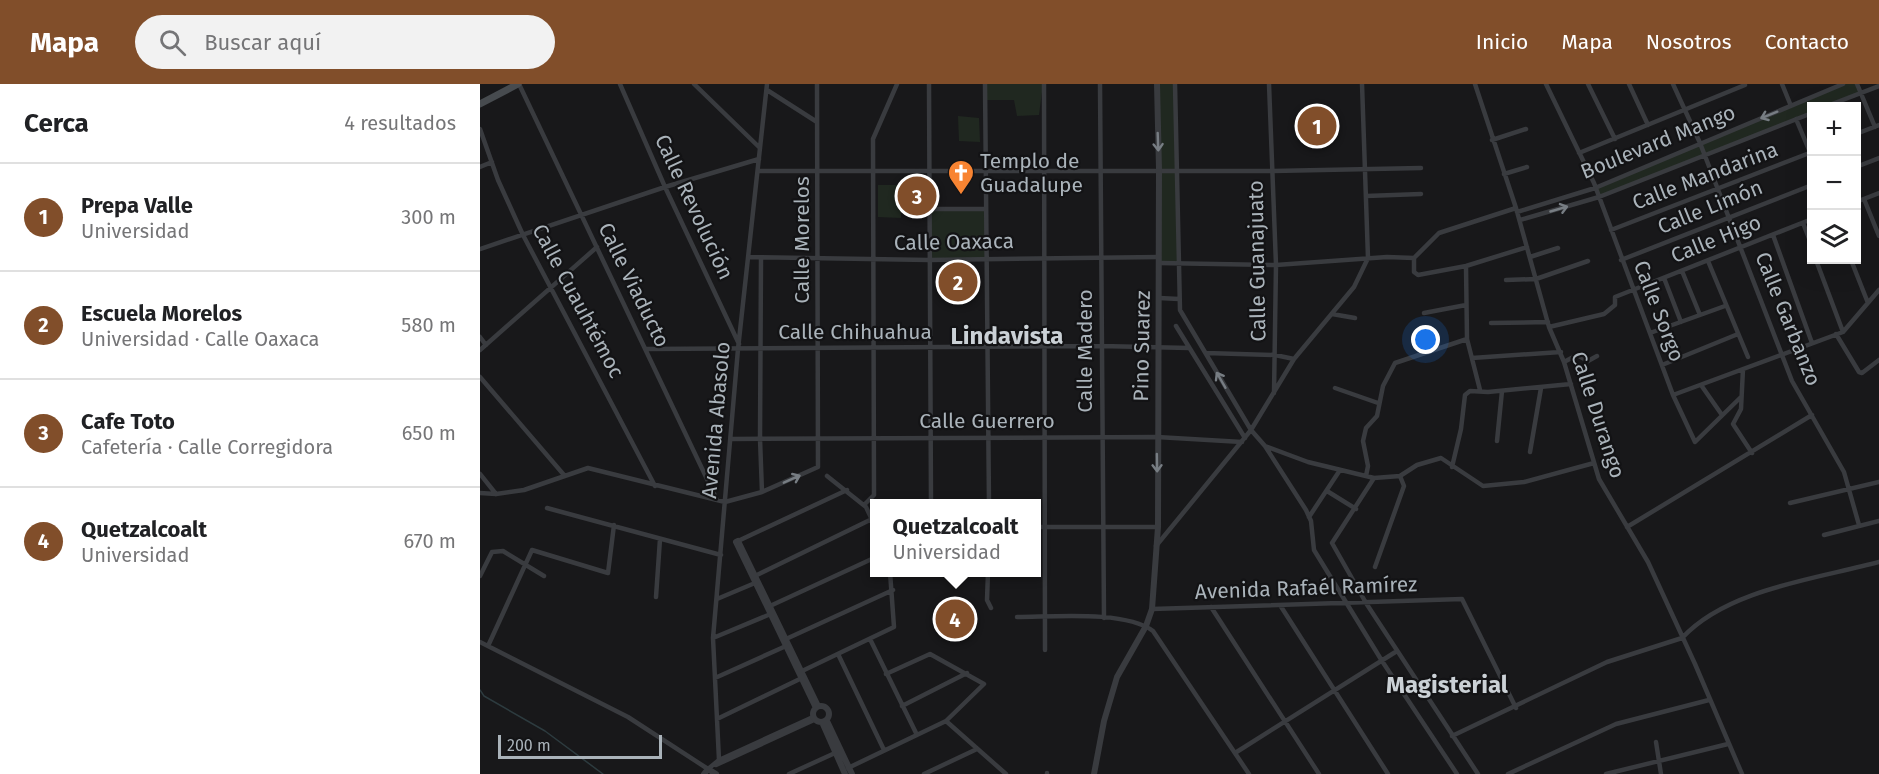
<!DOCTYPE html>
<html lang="es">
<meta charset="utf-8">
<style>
body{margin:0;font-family:"Fira Sans",sans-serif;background:#f2f2f2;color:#202124}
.controls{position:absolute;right:18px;top:18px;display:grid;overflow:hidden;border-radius:0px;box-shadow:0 6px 24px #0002}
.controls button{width:54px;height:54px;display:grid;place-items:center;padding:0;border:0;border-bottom:2px solid #e0e0e0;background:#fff;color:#202124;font:30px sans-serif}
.scale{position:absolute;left:18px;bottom:15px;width:164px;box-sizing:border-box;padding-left:6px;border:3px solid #aab3ba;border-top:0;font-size:16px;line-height:21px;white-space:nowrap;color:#aab3ba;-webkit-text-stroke:4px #131315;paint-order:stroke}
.you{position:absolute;left:946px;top:256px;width:21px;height:21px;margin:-15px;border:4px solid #fff;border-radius:50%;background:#1a73e8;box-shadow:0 0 0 9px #1a73e833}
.badge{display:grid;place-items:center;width:39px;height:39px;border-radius:50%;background:#814e2a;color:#fff;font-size:20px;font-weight:700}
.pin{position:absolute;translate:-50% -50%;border:3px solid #fff;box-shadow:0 2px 6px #0006}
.popup{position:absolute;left:390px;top:415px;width:171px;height:78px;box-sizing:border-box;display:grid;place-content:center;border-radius:0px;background:#fff;filter:drop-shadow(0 2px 4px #0005);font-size:20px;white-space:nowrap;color:#757577}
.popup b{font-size:22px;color:#202124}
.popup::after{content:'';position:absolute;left:50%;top:100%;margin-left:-12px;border:12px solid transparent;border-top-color:#fff}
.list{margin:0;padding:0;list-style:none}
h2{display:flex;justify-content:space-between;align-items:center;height:78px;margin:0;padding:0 24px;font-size:26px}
h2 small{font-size:20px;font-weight:400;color:#757577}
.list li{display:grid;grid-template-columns:39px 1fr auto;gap:18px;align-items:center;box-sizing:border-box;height:108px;padding:0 24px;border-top:2px solid #e0e0e0}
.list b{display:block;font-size:22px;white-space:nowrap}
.list p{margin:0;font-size:20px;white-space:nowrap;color:#757577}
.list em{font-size:20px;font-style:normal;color:#757577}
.icon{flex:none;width:33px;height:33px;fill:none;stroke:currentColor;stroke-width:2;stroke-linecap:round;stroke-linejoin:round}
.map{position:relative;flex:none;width:1399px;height:690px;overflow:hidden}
header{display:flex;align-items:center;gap:36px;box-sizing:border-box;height:84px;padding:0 30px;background:#814e2a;color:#fff}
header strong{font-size:28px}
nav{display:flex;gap:33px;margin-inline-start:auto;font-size:21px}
.search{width:420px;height:54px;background:#f2f2f2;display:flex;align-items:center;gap:15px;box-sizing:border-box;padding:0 21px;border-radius:33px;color:#757577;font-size:22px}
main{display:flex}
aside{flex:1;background:#fff}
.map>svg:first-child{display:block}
.green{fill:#202820}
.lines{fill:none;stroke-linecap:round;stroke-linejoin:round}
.stream{stroke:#2d3b3f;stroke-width:1.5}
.minor{stroke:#393b3f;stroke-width:4.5}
.tertiary{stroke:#393b3f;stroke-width:6}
.secondary{stroke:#474b4f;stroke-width:7}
.oneway{stroke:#777d83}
.labels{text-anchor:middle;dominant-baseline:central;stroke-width:4.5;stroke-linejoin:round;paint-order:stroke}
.street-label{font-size:21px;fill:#aab3ba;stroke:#131315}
.poi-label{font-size:21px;fill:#aab3ba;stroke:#131315;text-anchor:start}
.quarter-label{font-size:24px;font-weight:bold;fill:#cbd1d6;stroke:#131315}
</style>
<header>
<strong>Mapa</strong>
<div class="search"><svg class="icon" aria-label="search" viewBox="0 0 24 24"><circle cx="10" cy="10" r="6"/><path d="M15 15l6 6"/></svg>Buscar aquí</div>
<nav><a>Inicio</a><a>Mapa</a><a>Nosotros</a><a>Contacto</a></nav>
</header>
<main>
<aside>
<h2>Cerca<small>4 resultados</small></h2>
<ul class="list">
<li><span class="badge">1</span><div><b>Prepa Valle</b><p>Universidad</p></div><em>300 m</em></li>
<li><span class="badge">2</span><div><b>Escuela Morelos</b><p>Universidad · Calle Oaxaca</p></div><em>580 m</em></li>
<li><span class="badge">3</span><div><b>Cafe Toto</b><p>Cafetería · Calle Corregidora</p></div><em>650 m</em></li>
<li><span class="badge">4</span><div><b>Quetzalcoalt</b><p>Universidad</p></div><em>670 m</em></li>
</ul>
</aside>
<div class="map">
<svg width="1399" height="690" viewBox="0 0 1399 690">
<rect width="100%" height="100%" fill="#18181a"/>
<path class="green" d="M506,0H563L559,31L537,32L534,16H506Z
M677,0H695L699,179H679Z
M1363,0H1377L1381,9L1347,22H1332L1331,29L1119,113L1115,104Z
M478,32L499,34L500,58L479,57Z
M398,101H421V134L398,133Z
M449,125H506V174L450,175Z"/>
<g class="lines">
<path class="stream" d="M0,606L4,612L65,647L123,690"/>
<path class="minor" d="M39,0L237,416
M140,0L185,103L259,260
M214,0L280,64
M449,0L451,420
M505,0L509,420
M564,0L565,566
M620,0L624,534
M695,0L700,226L771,346L785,362L828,378L894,394L920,392L937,381L961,374L1003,402L1044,398L1114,379
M789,0L796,181L794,309
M995,0L1036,124L1069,243L1084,278L1119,395L1168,478L1215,580L1262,690
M1066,0L1114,99L1193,311L1215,358L1261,313
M1108,0L1135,55
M1149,0L1168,41
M1193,0L1220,59L1312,297L1364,388L1379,441
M1302,0L1311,22
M1377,0L1395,43
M287,6L337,38
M1347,22L1399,2
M1316,35L1332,73
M0,45L18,96L43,151L175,402
M1376,50L1399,41
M1012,56L1046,45
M1099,69L1265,1
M0,83L12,78
M1376,83L1399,74
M278,87H793L941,84
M1024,90L1047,83
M886,112L941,110
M1384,115L1399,152
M1376,118L1399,109
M449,125H506
M1037,128L1115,104L1363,0
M1040,136L1119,113L1332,29
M1323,139L1332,162
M1131,146L1332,68
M1293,151L1332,259
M0,165L185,103L279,75
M268,173L449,176L679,173
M1050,173L1078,164
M934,174V188L938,191L986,182L1047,163
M934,174L959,149L1036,124
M281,175L280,355L282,408
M1141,176L1332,101
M1336,176L1363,248
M1371,176L1388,219
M1228,177L1268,273
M679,179L796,181L907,173L934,174
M986,182L987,255L1000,306
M1202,187L1220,231
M1184,194L1201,238
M1026,196L1056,195L1108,177
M679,214L699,215
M944,229L986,221
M852,230L875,234
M1011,239L1068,238
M696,242L765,354
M1069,243L1124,230L1135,221V213L1332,135
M1170,249L1245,222
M1356,250L1379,288L1382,289L1399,276
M0,253L6,261
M167,265L621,262L709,264
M0,266L117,163
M726,269L795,271L814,275
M992,274L1081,268
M1084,278L1097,271L1108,277L1117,272
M1182,281L1258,250
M1263,285L1261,325L1253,340L1272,369
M0,293L84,391
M1221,301L1242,331
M855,304L898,319
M1193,311L1363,248L1399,206
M252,355L677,353L762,358
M1017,357L1022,307
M785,362L826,426L831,437L834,466L902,577L977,690
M1050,368L1061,304
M972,383L981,345L985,311L990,307L1008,308L1091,300
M0,390L16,410
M347,392L386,423L394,440
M886,392L888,382L883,357L886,344L897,332L903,302L915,279L987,255
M894,394L852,459L886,519L998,690
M847,407L876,425
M0,409L16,410L44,406L108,384L245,418L282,408L338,383L337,0
M1310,419L1399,398
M384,421L394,411L393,55L417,0
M67,424L241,471
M829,433L860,386
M556,443H678
M1147,443L1332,331
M1344,451L1399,437
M258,457L367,406
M676,462L771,346L814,275L874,203L888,174L882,0
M895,483L924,402L920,392
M508,488L507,516L511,524
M0,492L12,468L23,467L64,492
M275,492L392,435
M176,513L180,455
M237,515L275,499
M800,521L908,690
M290,522L394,474
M731,523L839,690
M672,525L982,515L1036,624
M537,533C572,533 645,526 673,547L769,690
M233,554L293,529
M306,555L413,506
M390,555L437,651
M0,558L148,633L228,685L239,676L333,633
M8,562L52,466L128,489L134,441
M358,570L404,666
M320,588L414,543L410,488
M235,594L306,562
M422,622L487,589
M237,635L324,593
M466,637L526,690
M972,652L1127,578L1202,554C1247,505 1336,495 1399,478
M1176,658L1181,690
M755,669L917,567
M239,676L233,554L258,265L287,0
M236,681L334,636
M368,684L466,637L504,600L450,570L406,590
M309,690L355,669
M444,690L497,665
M567,690V689
M1028,690L1136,640L1229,616
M1126,690L1248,660"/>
<path class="tertiary" d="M333 630a8 8 0 1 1 16 0a8 8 0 1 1-16 0Z
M336,624L256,458L258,457L338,622
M347,637L372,690
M342,638L365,690
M224,690L228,685L236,690
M614,690L624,637L637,593L666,542L672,525L678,443L679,85L677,0"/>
<path class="secondary" d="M0,20L38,0"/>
</g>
<defs><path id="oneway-shaft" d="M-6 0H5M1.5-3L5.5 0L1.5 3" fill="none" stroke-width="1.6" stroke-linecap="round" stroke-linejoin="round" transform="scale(1.5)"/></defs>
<g class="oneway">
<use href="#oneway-shaft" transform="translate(1289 31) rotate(158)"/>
<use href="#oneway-shaft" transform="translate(678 58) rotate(88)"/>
<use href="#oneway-shaft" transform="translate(1079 125) rotate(-16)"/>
<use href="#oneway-shaft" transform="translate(741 296) rotate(-120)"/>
<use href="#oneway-shaft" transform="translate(677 379) rotate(89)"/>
<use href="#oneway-shaft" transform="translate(312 395) rotate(-24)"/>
</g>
<defs>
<symbol id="church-pin" viewBox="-11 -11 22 30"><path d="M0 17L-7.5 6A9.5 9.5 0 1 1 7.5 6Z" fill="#f88432" stroke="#131315"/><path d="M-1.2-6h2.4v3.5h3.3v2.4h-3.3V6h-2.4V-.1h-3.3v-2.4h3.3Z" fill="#fff"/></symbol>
</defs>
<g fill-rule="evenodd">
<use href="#church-pin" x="466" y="74" width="30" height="40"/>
</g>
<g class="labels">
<g class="street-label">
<text transform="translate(1178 58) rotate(-22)">Boulevard Mango</text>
<text transform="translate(1225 92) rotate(-21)">Calle Mandarina</text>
<text transform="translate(214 123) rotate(65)">Calle Revolución</text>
<text transform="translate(1230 123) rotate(-22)">Calle Limón</text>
<text transform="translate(1236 155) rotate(-22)">Calle Higo</text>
<text transform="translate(322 156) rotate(-90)">Calle Morelos</text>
<text transform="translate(474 158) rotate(-1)">Calle Oaxaca</text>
<text transform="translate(777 177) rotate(-91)">Calle Guanajuato</text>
<text transform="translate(154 201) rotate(64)">Calle Viaducto</text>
<text transform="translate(98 217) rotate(62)">Calle Cuauhtémoc</text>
<text transform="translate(1179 227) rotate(69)">Calle Sorgo</text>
<text transform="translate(1308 235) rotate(68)">Calle Garbanzo</text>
<text x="375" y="248">Calle Chihuahua</text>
<text transform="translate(662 262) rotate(-89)">Pino Suarez</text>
<text transform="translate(605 267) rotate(-90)">Calle Madero</text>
<text transform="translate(1118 331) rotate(72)">Calle Durango</text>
<text transform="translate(236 336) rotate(-85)">Avenida Abasolo</text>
<text x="507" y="337">Calle Guerrero</text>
<text transform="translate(826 504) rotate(-2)">Avenida Rafaél Ramírez</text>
</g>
<g class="poi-label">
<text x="500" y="77">Templo de<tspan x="500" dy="24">Guadalupe</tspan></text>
</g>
<g class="quarter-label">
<text x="527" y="252">Lindavista</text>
<text x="967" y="601">Magisterial</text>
</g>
</g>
</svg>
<div class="controls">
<button>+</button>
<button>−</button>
<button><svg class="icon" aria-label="layers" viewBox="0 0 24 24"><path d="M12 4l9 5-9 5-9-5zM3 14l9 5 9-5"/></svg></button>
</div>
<div class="scale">200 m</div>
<div class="you"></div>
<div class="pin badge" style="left:837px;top:42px">1</div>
<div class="pin badge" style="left:478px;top:198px">2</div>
<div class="pin badge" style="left:437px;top:112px">3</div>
<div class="pin badge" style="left:475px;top:535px">4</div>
<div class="popup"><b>Quetzalcoalt</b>Universidad</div>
</div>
</main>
